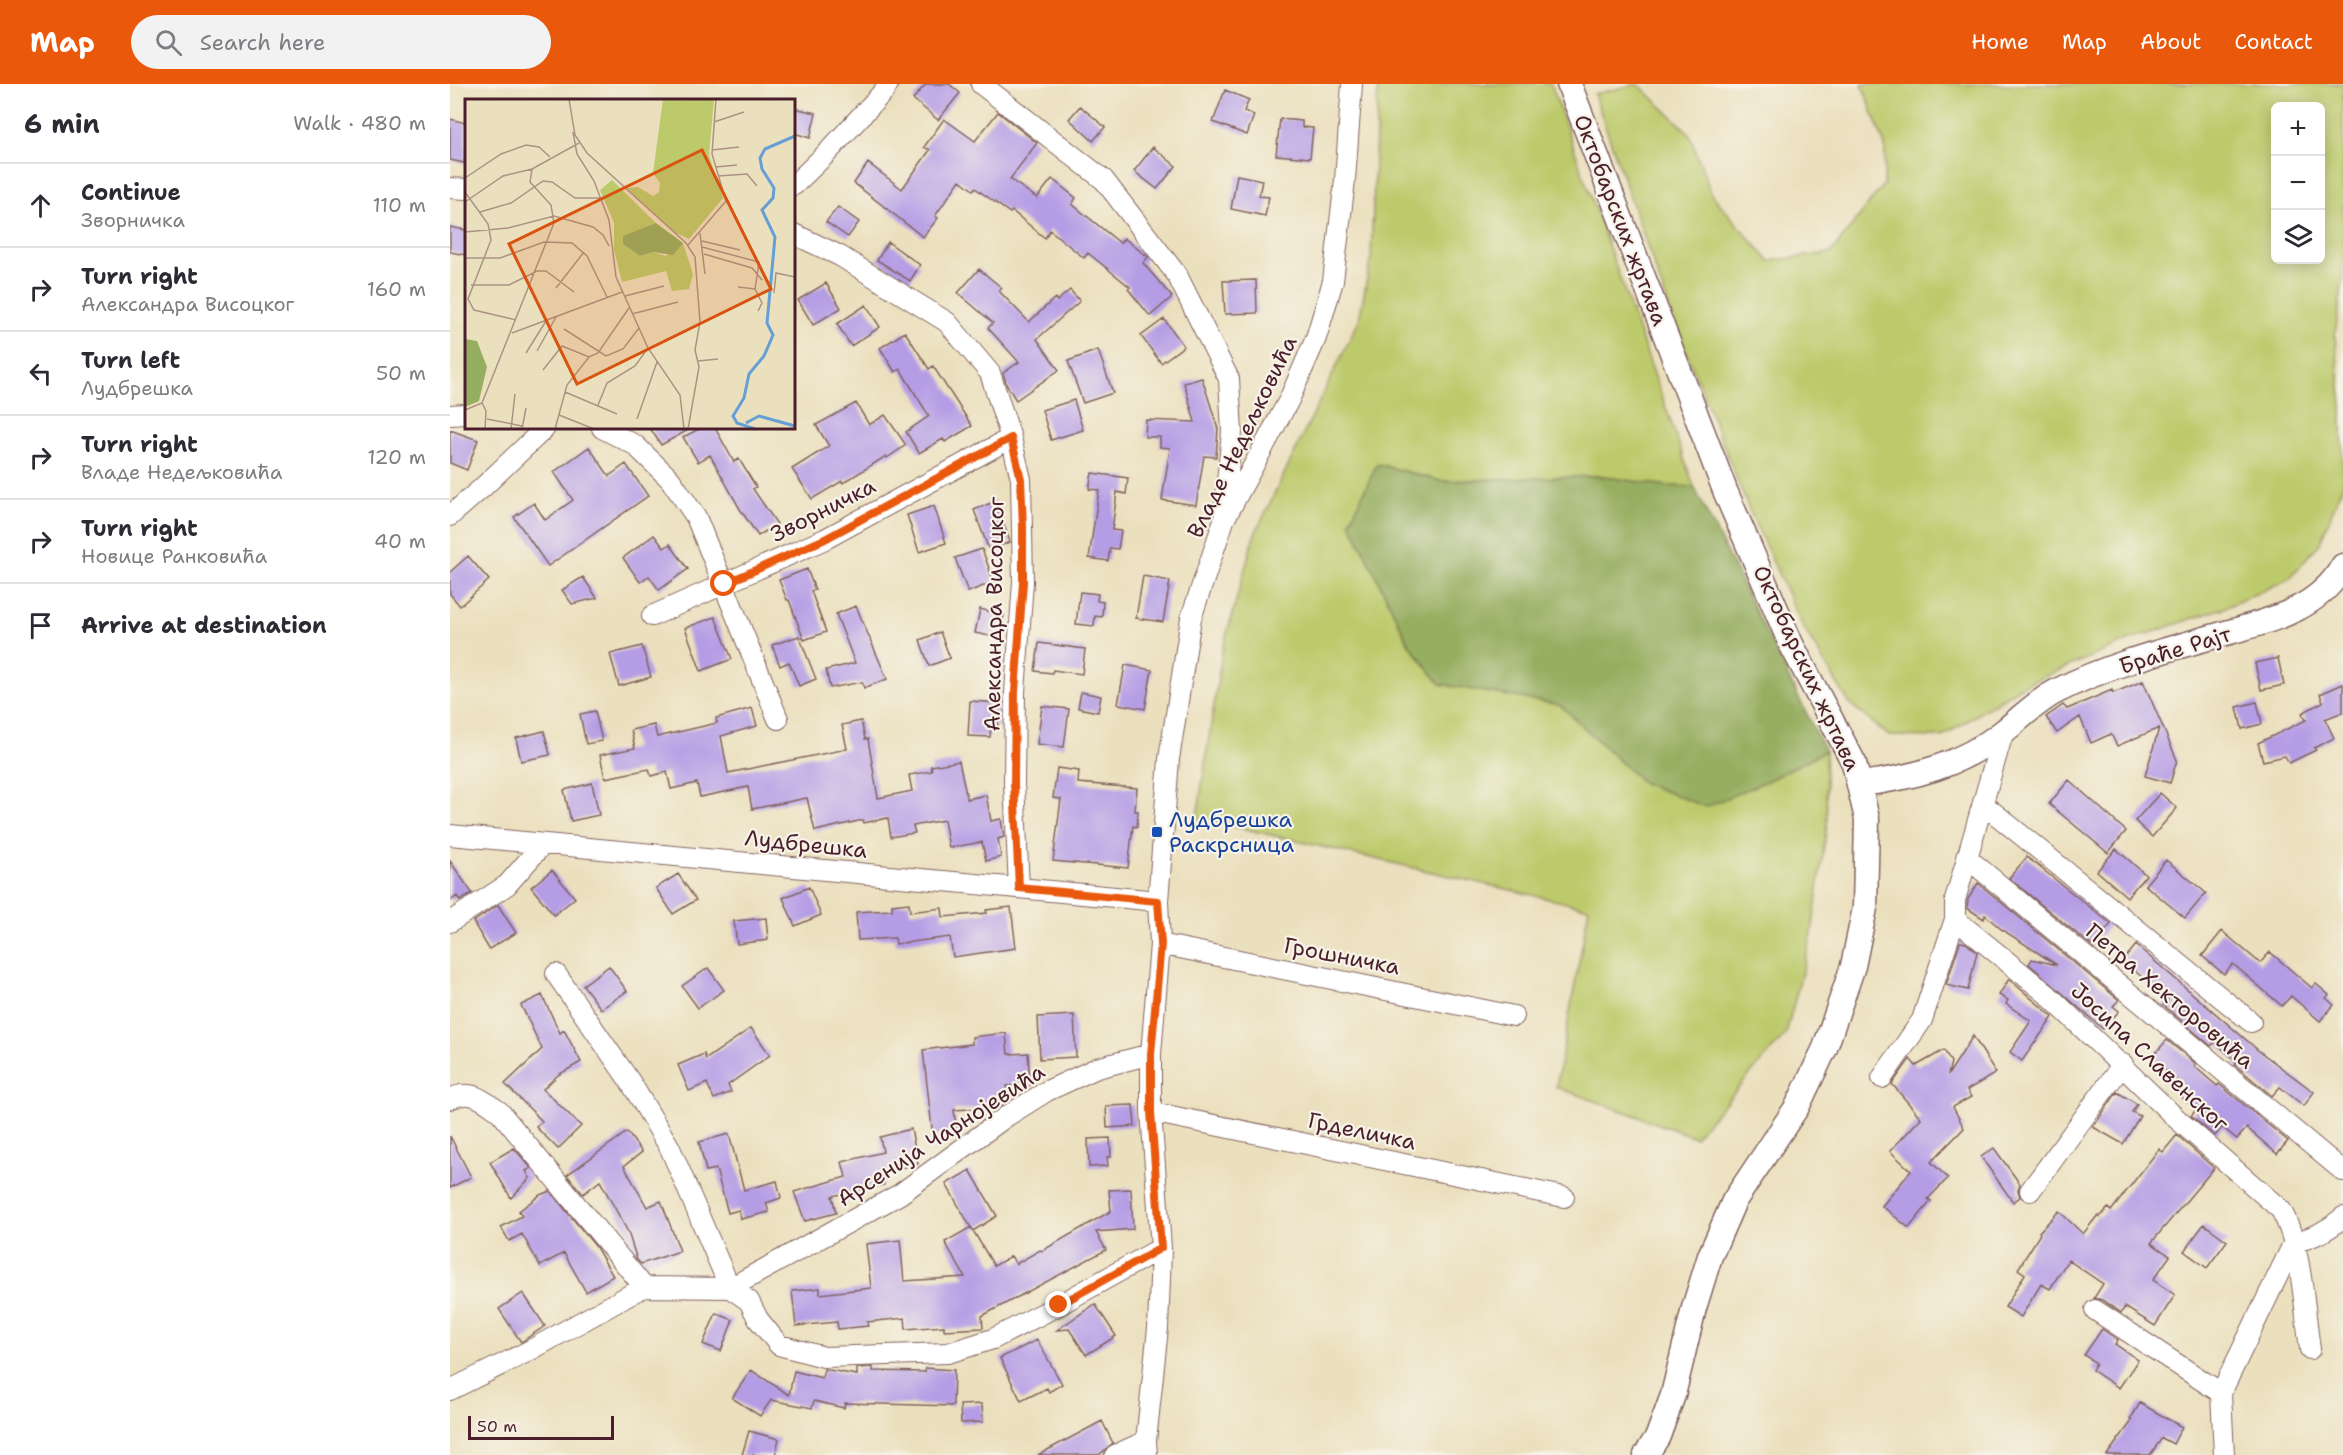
<!DOCTYPE html>
<meta charset="utf-8">
<style>
body{margin:0;font-family:"Shantell Sans",sans-serif;background:#f2f2f3;color:#2b2b33}
.controls{position:absolute;right:18px;top:18px;display:grid;overflow:hidden;border-radius:9px;box-shadow:0 3px 15px #0003}
.controls button{width:54px;height:54px;display:grid;place-items:center;padding:0;border:0;border-bottom:2px solid #e1e1e2;background:#fff;color:#2b2b33;font:30px sans-serif}
.scale{position:absolute;left:18px;bottom:15px;width:146px;box-sizing:border-box;padding-left:6px;border:3px solid #4a1f2b;border-top:0;font-size:16px;line-height:21px;white-space:nowrap;color:#4a1f2b;-webkit-text-stroke:4px #f7f3e8;paint-order:stroke}
.stop{position:absolute;width:18px;height:18px;margin:-14px;border:4px solid #ea580c;border-radius:50%;background:#fff}
.stop.end{background:#ea580c;border-color:#fff;box-shadow:0 2px 6px #0008}
.list{margin:0;padding:0;list-style:none}
h2{display:flex;justify-content:space-between;align-items:center;height:78px;margin:0;padding:0 24px;font-size:26px}
h2 small{font-size:20px;font-weight:400;color:#7c7c81}
.list li{display:grid;grid-template-columns:39px 1fr auto;gap:18px;align-items:center;box-sizing:border-box;height:84px;padding:0 24px;border-top:2px solid #e1e1e2}
.list b{display:block;font-size:22px;white-space:nowrap}
.list p{margin:0;font-size:20px;white-space:nowrap;color:#7c7c81}
.list em{font-size:20px;font-style:normal;color:#7c7c81}
.icon{flex:none;width:33px;height:33px;fill:none;stroke:currentColor;stroke-width:2;stroke-linecap:round;stroke-linejoin:round}
.map{position:relative;flex:none;width:1893px;height:1371px;overflow:hidden}
header{display:flex;align-items:center;gap:36px;box-sizing:border-box;height:84px;padding:0 30px;background:#ea580c;color:#fff}
header strong{font-size:28px}
nav{display:flex;gap:33px;margin-inline-start:auto;font-size:21px}
.search{width:420px;height:54px;background:#f2f2f3;display:flex;align-items:center;gap:15px;box-sizing:border-box;padding:0 21px;border-radius:33px;color:#7c7c81;font-size:22px}
main{display:flex}
aside{flex:1;background:#fff}
.map>svg:first-child{display:block}
.green{fill:#bdca6c;stroke:#84744c;stroke-width:1.5;fill-rule:evenodd}
.forest{fill:#96ae60;stroke:#706646;stroke-width:1.5}
.building{fill:#b59de5}
.lines{fill:none;stroke-linecap:round;stroke-linejoin:round}
.minor-casing{stroke:#82635e;stroke-width:22}
.tertiary-casing{stroke:#82635e;stroke-width:27}
.minor{stroke:#fff;stroke-width:20}
.tertiary{stroke:#fff;stroke-width:24}
.route{stroke:#ea580c;stroke-width:8}
.transit-dot{fill:#1a4fb4;stroke:#f7f3e8;stroke-width:2}
.labels{text-anchor:middle;dominant-baseline:central;stroke-width:4.5;stroke-linejoin:round;paint-order:stroke}
.street-label{font-size:22px;fill:#4a1f2b;stroke:#f7f3e8}
.transit-label{font-size:22px;fill:#164399;stroke:#f7f3e8;text-anchor:start}
.inset-river{fill:none;stroke:#659fd5;stroke-width:3}
.inset-road{fill:none;stroke:#ab9383;stroke-width:1.5}
.view{fill:#d8530f;fill-opacity:0.15;stroke:#d8530f;stroke-width:3}
.inset-edge{fill:none;stroke:#4a1f2b;stroke-width:3}
</style>
<header>
<strong>Map</strong>
<div class="search"><svg class="icon" aria-label="search" viewBox="0 0 24 24"><circle cx="10" cy="10" r="6"/><path d="M15 15l6 6"/></svg>Search here</div>
<nav><a>Home</a><a>Map</a><a>About</a><a>Contact</a></nav>
</header>
<main>
<aside>
<h2>6 min<small>Walk · 480 m</small></h2>
<ul class="list">
<li><svg class="icon" aria-label="ahead" viewBox="0 0 24 24"><path d="M12 20V5M6 11l6-6 6 6"/></svg><div><b>Continue</b><p>Зворничка</p></div><em>110 m</em></li>
<li><svg class="icon" aria-label="right" viewBox="0 0 24 24"><path d="M7 20v-9h11M14 6l5 5-5 5"/></svg><div><b>Turn right</b><p>Александра Висоцког</p></div><em>160 m</em></li>
<li><svg class="icon" aria-label="left" viewBox="0 0 24 24"><path d="M17 20v-9H6M10 6l-5 5 5 5"/></svg><div><b>Turn left</b><p>Лудбрешка</p></div><em>50 m</em></li>
<li><svg class="icon" aria-label="right" viewBox="0 0 24 24"><path d="M7 20v-9h11M14 6l5 5-5 5"/></svg><div><b>Turn right</b><p>Владе Недељковића</p></div><em>120 m</em></li>
<li><svg class="icon" aria-label="right" viewBox="0 0 24 24"><path d="M7 20v-9h11M14 6l5 5-5 5"/></svg><div><b>Turn right</b><p>Новице Ранковића</p></div><em>40 m</em></li>
<li><svg class="icon" aria-label="arrive" viewBox="0 0 24 24"><path d="M6 21V4h12l-3 4 3 4H6"/></svg><div><b>Arrive at destination</b></div></li>
</ul>
</aside>
<div class="map">
<svg width="1893" height="1371" viewBox="0 0 1893 1371">
<rect width="100%" height="100%" fill="#f7f3e8"/>
<filter id="ink" filterUnits="userSpaceOnUse"><feTurbulence type="fractalNoise" baseFrequency=".0167" numOctaves="2"/><feDisplacementMap in="SourceGraphic" scale="12" xChannelSelector="R" yChannelSelector="G"/><feConvolveMatrix kernelMatrix="1 2 1 2 8 2 1 2 1" color-interpolation-filters="sRGB"/></filter>
<filter id="wash" filterUnits="userSpaceOnUse"><feTurbulence type="fractalNoise" baseFrequency=".008" numOctaves="4" result="noise"/><feDisplacementMap in="SourceGraphic" scale="24" xChannelSelector="R" yChannelSelector="G"/><feGaussianBlur stdDeviation="1.35" result="paint"/><feColorMatrix in="noise" values="0 0 0 0 0 0 0 0 0 0 0 0 0 0 0 0 0 1.4 0 .05"/><feComposite in="paint" operator="in"/></filter>
<g filter="url(#wash)">
<rect width="100%" height="100%" fill="#ebe0be"/>
<path class="green" d="M928,0H1101L1244,403L1217,402L1149,392L991,397L927,380L900,438L959,560L990,600L1110,621L1193,699L1319,696L1375,667L1377,740L1362,849L1336,950L1245,1053L1106,1003L1139,824L747,734L772,568L804,452L909,236L921,174Z
M1188,0L1239,49L1262,111L1319,177L1381,169L1434,100L1435,62L1412,0H1893V197L1885,251L1892,323L1893,400L1870,459L1839,495L1779,522L1683,555L1572,602L1492,653L1439,652L1399,619L1353,543L1300,428L1223,235L1144,10ZM1826,22H1870V176H1826Z"/>
<path class="forest" d="M927,380L991,397L1149,392L1217,402L1244,403L1375,667L1319,696L1256,723L1193,699L1110,621L990,600L959,560L900,438Z"/>
<g id="blocks">
<path class="building" d="M476,0H499L510,9L488,36L463,15Z
M775,6L799,16L794,27L804,31L797,51L763,38Z
M630,22L655,43L643,57L619,35Z
M344,24L366,29L360,54L344,49Z
M548,28L587,59L560,95L587,114L602,95L626,114L622,120L670,159L674,154L698,173L693,179L722,213L700,232L678,205L680,203L638,169L634,174L600,146L595,154L562,127L560,129L525,104L523,106L510,96L485,132L488,134L473,153L404,99L418,79L452,105L480,66L474,63L494,35L525,57Z
M0,35L16,39V69L14,79L0,76Z
M830,35L852,37V43L863,44L860,74L826,71Z
M703,63L726,82L707,105L684,87Z
M787,91L812,96L809,112L819,113L815,132L781,125Z
M388,123L409,138L398,153L376,138Z
M0,143L16,146V171L0,168Z
M438,158L470,181L460,197L427,176Z
M529,185L552,204L549,207L579,238L605,214L607,217L620,206L630,217L587,255L609,286L566,316L557,302L553,289L569,278L538,244L543,239L508,209Z
M806,196L807,229L775,230L773,197Z
M376,199L391,224L363,241L348,216Z
M416,221L430,243L401,262L387,240Z
M714,235L734,262L711,279L691,252Z
M455,248L479,285L483,282L522,342L495,358L493,355L469,369L456,348L479,332L450,285L445,288L430,264Z
M648,266L663,309L633,319L618,277Z
M752,294L768,345L766,373L754,372L746,421L712,416L720,364L710,363V353H695L696,336L745,338L734,299Z
M624,316L633,346L601,356L592,326Z
M406,319L419,341L435,331L456,361L437,374L436,372L393,399L392,397L362,415L342,385L379,362L366,341Z
M200,344H242L211,361Z
M251,344H265L284,378L289,375L306,403L303,405L327,440L308,452L290,425L260,371L248,378L233,353Z
M0,346L28,356L17,386L0,379Z
M139,363L159,392L176,380L198,412L98,482L64,433L84,419L95,436L123,416L104,388Z
M642,389L678,394L676,410L667,408L662,446L671,447L668,465L660,464L658,477L639,474L649,406L639,405Z
M546,417L560,458L539,466L524,426Z
M484,422L496,459L469,468L457,431Z
M204,451L214,464L220,460L238,485L209,506L199,492L190,498L173,474Z
M532,465L544,498L518,508L505,474Z
M18,472L39,496L10,522L0,510V488Z
M357,485L365,506L361,507L376,548L354,556L339,516H337L329,496Z
M693,492L720,497L713,538L686,534Z
M133,493L147,514L122,520L112,506Z
M630,508L648,510L647,517L653,518L652,533L645,532L644,542L626,540Z
M406,522L437,595L414,604L412,598L380,604L376,586L405,579L386,530Z
M530,525L554,531L549,554L525,549Z
M265,533L282,575L251,587L235,544Z
M490,548L500,574L479,582L470,556Z
M349,552L366,595L349,602L339,578L330,582L322,561Z
M589,559L635,565L632,590L603,586L602,589L585,587Z
M192,562L201,593L169,602L160,570Z
M1828,574L1834,601L1811,606L1805,579Z
M675,581L702,586L695,625L668,620Z
M1693,597L1727,676L1720,699L1695,692L1709,644L1667,662L1661,650L1641,659L1630,633L1607,649L1596,633L1613,621L1617,625L1662,606L1663,609Z
M1893,600V628L1875,635L1884,654L1864,664L1866,666L1839,679L1835,672L1813,677L1808,659L1856,636L1852,629L1873,618L1870,610Z
M631,608L651,612L648,628L628,624Z
M520,617L549,619L548,642H541L540,653L518,652Z
M1807,618L1812,640L1792,645L1787,623Z
M592,622L619,625L614,663L587,660Z
M302,624L307,642L271,652L278,689L397,665L392,641L411,637L415,655H418L428,714L462,707L459,691L482,687L481,682L509,677L517,715L536,711L541,737L551,735L554,753L548,755L551,773L536,777L532,758L499,764L494,736L463,742L465,749L441,753L438,734L413,739V736L365,747L357,714L302,725L298,703L250,713L247,699L221,705L217,688L201,692L199,685L155,694L150,671L185,664L181,646L204,641L207,653L267,639L266,634Z
M145,627L152,657L136,660L130,630Z
M94,647L100,671L71,677L66,654Z
M607,684L629,687L628,699L687,704L685,727H688L687,743L683,742L678,784L603,777L611,715L603,714Z
M1619,696L1676,747L1658,769L1599,720Z
M142,699L149,731L121,737L114,706Z
M1710,709L1727,724L1702,753L1685,737Z
M1666,765L1696,791L1677,813L1647,787Z
M1577,773L1661,840L1642,862L1559,794Z
M1716,776L1756,809L1735,834L1695,801Z
M0,777L22,809L10,817L7,812L0,817Z
M102,786L125,814L104,831L81,803Z
M228,790L246,816L223,830L206,804Z
M1528,799L1669,916L1663,922L1669,927L1653,945L1579,880L1582,875L1607,881L1551,845L1535,831L1534,835L1517,824L1518,815Z
M359,803L371,831L345,842L333,814Z
M459,819L460,828L492,824L493,833L537,829L536,826L561,823L566,864L503,873L500,853L446,860L445,854L408,856L406,828L442,826V821Z
M48,821L66,849L39,865L23,838Z
M316,834L318,856L287,860L284,837Z
M1772,847L1810,879L1820,868L1862,904L1866,900L1879,911L1876,914L1884,921L1870,937L1841,912L1832,922L1783,880L1774,890L1752,872Z
M1510,858L1516,859L1527,868L1518,906L1496,901Z
M1686,861L1809,967L1864,1008L1854,1022L1830,1003L1822,1012L1785,981L1787,978L1765,958L1761,962L1713,921L1718,915L1673,877Z
M159,882L177,907L151,925L133,901Z
M258,884L274,906L248,924L232,902Z
M1559,895L1603,933L1572,977L1560,968L1581,937L1556,920L1558,916L1549,911Z
M92,911L110,949L114,946L131,978L108,991L93,1005L131,1042L108,1065L86,1043L92,1037L55,1000L92,965L71,921Z
M624,931L626,973L590,975L588,933Z
M301,944L320,971L278,1001L281,1008L264,1015L257,999L239,1007L228,981L254,970L256,975Z
M556,949L558,970L578,969L580,1001L557,1002L558,1017L549,1023L504,1026L507,1050L483,1053L473,966L522,960V953Z
M1523,952L1546,989L1517,1006L1521,1013L1503,1023L1514,1044L1481,1078L1498,1094L1478,1115L1481,1117L1459,1144L1432,1122L1461,1087L1440,1067L1471,1034L1442,1000L1460,975L1466,982L1494,966L1501,978L1498,991Z
M1717,956L1746,980L1744,982L1767,1002L1769,1000L1838,1057L1827,1070L1797,1044L1787,1055L1772,1043L1765,1052L1741,1032L1746,1026L1723,1005L1729,999L1701,974Z
M1667,1008L1687,1020L1682,1028L1690,1032L1673,1060L1643,1043Z
M683,1021L685,1042L657,1044L656,1022Z
M461,1045L468,1080L432,1088L434,1101L382,1112L386,1129L355,1137L344,1108L396,1093L392,1078L433,1068L430,1053Z
M177,1048L192,1068L174,1082L197,1123L211,1117L230,1167L191,1180L187,1176L178,1148L150,1097L133,1110L117,1091Z
M279,1050L294,1106L327,1097L331,1114L316,1119L319,1128L291,1135L289,1126L278,1129L266,1085L256,1087L249,1058Z
M1727,1051L1764,1084L1701,1159L1720,1172L1703,1196L1725,1211L1705,1242L1675,1223L1671,1229L1652,1216L1644,1214L1653,1200L1618,1176L1600,1205L1591,1200L1571,1233L1555,1223L1575,1190L1568,1185L1590,1150L1589,1148L1609,1127L1633,1150L1648,1131L1650,1133L1658,1124L1661,1127L1709,1065L1713,1068Z
M0,1052L21,1093L0,1104Z
M660,1054L661,1073H657L658,1082L639,1083L638,1055Z
M64,1064L81,1084L76,1087L80,1094L61,1114L40,1078Z
M1544,1064L1570,1100L1568,1106L1570,1113L1563,1118L1531,1073Z
M520,1086L547,1132L523,1147L496,1100Z
M681,1105L683,1145L646,1148L656,1166L532,1232L533,1244L494,1246V1242L456,1245L455,1234L417,1238L418,1242L388,1245L387,1238L346,1242L342,1207L370,1204V1210L421,1204L416,1160L450,1156L454,1197L515,1193L495,1158L521,1143L544,1182L561,1172L566,1180L590,1166L592,1167L661,1127L659,1106Z
M100,1107L146,1163L163,1192L136,1208L114,1169L90,1182L72,1150L59,1157L51,1143L72,1132L69,1127L90,1111Z
M1754,1140L1777,1157L1757,1184L1734,1167Z
M73,1209L95,1242L71,1258L49,1225Z
M645,1220L666,1252L636,1271L619,1245L607,1246Z
M266,1229L283,1236L271,1267L253,1260Z
M1652,1245L1668,1256L1665,1260L1688,1276L1669,1304L1642,1286L1646,1279L1634,1271Z
M587,1256L612,1300L599,1308L597,1304L571,1317L550,1274Z
M423,1283V1287L475,1288V1284L504,1286L503,1322L395,1319L394,1324L364,1317L362,1324L321,1316L310,1332L282,1314L301,1286L339,1311L344,1287L372,1294L374,1285L407,1291V1284Z
M1690,1319L1732,1343L1723,1360L1712,1354L1700,1371H1657L1682,1337L1680,1336Z
M532,1320L533,1338L511,1339L510,1321Z
M652,1337L663,1359L649,1371H588Z
M299,1347L329,1355L325,1371H292Z"/>
</g>
</g>
<g filter="url(#ink)">
<use href="#blocks" fill-opacity="0" stroke="#82635e" stroke-width="1.5"/>
<g class="lines">
<defs>
<path id="minor" d="M531,0L654,96L727,191L779,295L782,348L774,428
M344,101L377,69L434,7L438,0
M0,104L16,105
M344,150L390,172L497,238L540,289L561,354L571,395L573,498L565,608L564,699L569,804
M0,331L16,330
M152,344L185,361L220,395L246,433L328,635
M0,432L32,404L95,344
M202,532L375,455L561,354
M1533,720L1801,938
M0,751L708,817
M1516,773L1893,1087
M1505,835L1597,910L1727,1035L1831,1126C1852,1163 1854,1223 1860,1265
M0,838L57,801L92,761
M710,860L1064,932
M106,890L181,999L220,1064L280,1204L299,1217L308,1235L329,1261L374,1273L498,1269L543,1255L609,1221L711,1164
M1432,994L1472,936L1505,835V816L1553,649
M0,1015C21,1004 33,1016 50,1028L194,1203L280,1204L450,1110L557,1032L597,1007L647,984L701,970
M701,1028L1114,1113
M1580,1107L1673,980
M1844,1158C1863,1154 1879,1146 1893,1133
M1645,1226L1771,1309L1844,1158
M0,1306L77,1268L194,1203
M1771,1309L1774,1371
M665,1371L696,1357
M697,1371L696,1357L708,1244L710,1195L711,1164L701,1028V970L710,860L708,817L719,675L741,534L774,436L839,316L866,254L883,197L895,96L902,0"/>
<path id="tertiary" d="M1119,0L1276,409L1341,560L1404,679L1417,735L1415,824L1403,882L1375,964L1347,1023L1284,1117L1260,1172L1244,1224L1223,1311L1208,1352L1196,1371
M1410,700C1463,694 1511,681 1553,648C1571,634 1587,617 1607,607C1659,580 1727,563 1783,547C1826,535 1870,523 1893,482"/>
</defs>
<use href="#minor" class="minor-casing"/>
<use href="#tertiary" class="tertiary-casing"/>
<use href="#minor" class="minor"/>
<use href="#tertiary" class="tertiary"/>
</g>
</g>
<g class="lines" filter="url(#ink)">
<path class="route" d="M274,500L375,455L561,354L571,395L573,443V498L565,608L564,699L569,804L708,817L711,860L701,970V1028L711,1164L609,1221"/>
</g>
<rect class="transit-dot" x="701" y="742" width="12" height="12" rx="3"/>
<g class="labels">
<g class="street-label">
<text transform="translate(1171 136) rotate(69)">Октобарских жртава</text>
<text transform="translate(792 353) rotate(-64)">Владе Недељковића</text>
<text transform="translate(373 426) rotate(-27)">Зворничка</text>
<text transform="translate(544 530) rotate(-89)">Александра Висоцког</text>
<text transform="translate(1725 566) rotate(-17)">Браће Рајт</text>
<text transform="translate(1357 584) rotate(65)">Октобарских жртава</text>
<text transform="translate(356 760) rotate(6)">Лудбрешка</text>
<text transform="translate(892 872) rotate(11)">Грошничка</text>
<text transform="translate(1720 912) rotate(40)">Петра Хекторовића</text>
<text transform="translate(1700 973) rotate(43)">Јосипа Славенског</text>
<text transform="translate(912 1047) rotate(12)">Грделичка</text>
<text transform="translate(491 1051) rotate(-33)">Арсенија Чарнојевића</text>
</g>
<g class="transit-label">
<text x="719" y="735">Лудбрешка<tspan x="719" dy="25">Раскрсница</tspan></text>
</g>
</g>
<g transform="translate(15 15)">
<rect width="330" height="330" fill="#ebe0be"/>
<path d="M198,0H249L244,56L258,99L224,140L209,133L162,89L173,88L188,97L194,93L195,84L188,74ZM147,81L191,124L165,136L158,145L175,157L188,153L201,157L218,144L228,175L224,190L207,192L201,172L157,183L149,151V124L135,91Z" fill="#bdca6c"/>
<path d="M191,124L218,144L208,156L188,153L175,157L158,145V137ZM0,240L12,242L22,268L14,302L0,308Z" fill="#96ae60"/>
<path class="inset-river" d="M281,324L294,317L330,327M290,330L272,324L268,317L279,299L284,275L299,257L308,236L302,224L310,138L297,111L308,99L309,89L297,70L295,59L300,50L330,37"/>
<path class="inset-road" d="M104,0L110,36L122,54L221,144L230,158L235,223L230,251L234,268L223,330M249,23L279,13M108,33L112,55L129,82L144,121L151,178L183,249L215,296L219,330M247,51L274,48M250,68L272,66M253,77L282,75L292,87M0,79L36,55L61,46L74,48L85,58M0,93L23,125L26,141L3,200L9,211L51,221M0,103L38,77L67,70M15,113L46,104L78,82L87,83L110,99H136M0,133L43,129L89,117L128,128L138,136L144,147M235,134L240,175M237,142L275,151M223,146L261,102L247,55L251,0M237,148L294,163L290,190L273,188M239,155L287,169L297,181M0,159H35L79,143L107,144L122,157L142,198M6,186H44L72,172H81L109,193M91,189L119,153M290,190L297,204L293,212M309,194L311,174L330,178M160,197L199,187M167,215L213,203M99,230L141,257L158,250L174,229M47,234L157,193M72,252L91,218M61,254L81,222M233,262L253,260M78,271L97,247L124,258L133,254L164,209M100,293L152,315M17,304L21,312L20,330M133,306L142,284L170,267L183,249M0,311L17,304L89,124L86,106L65,83L67,70L114,44M94,316L129,330M22,320L57,327M172,320L192,263M46,330L50,295M57,330L61,309M90,330L102,286L124,258"/>
<path class="view" d="M237,51L306,190L112,285L44,145Z"/>
<rect width="330" height="330" class="inset-edge"/>
</g>
</svg>
<div class="controls">
<button>+</button>
<button>−</button>
<button><svg class="icon" aria-label="layers" viewBox="0 0 24 24"><path d="M12 4l9 5-9 5-9-5zM3 14l9 5 9-5"/></svg></button>
</div>
<div class="scale">50 m</div>
<div class="stop" style="left:274px;top:500px"></div>
<div class="stop end" style="left:609px;top:1221px"></div>
</div>
</main>
